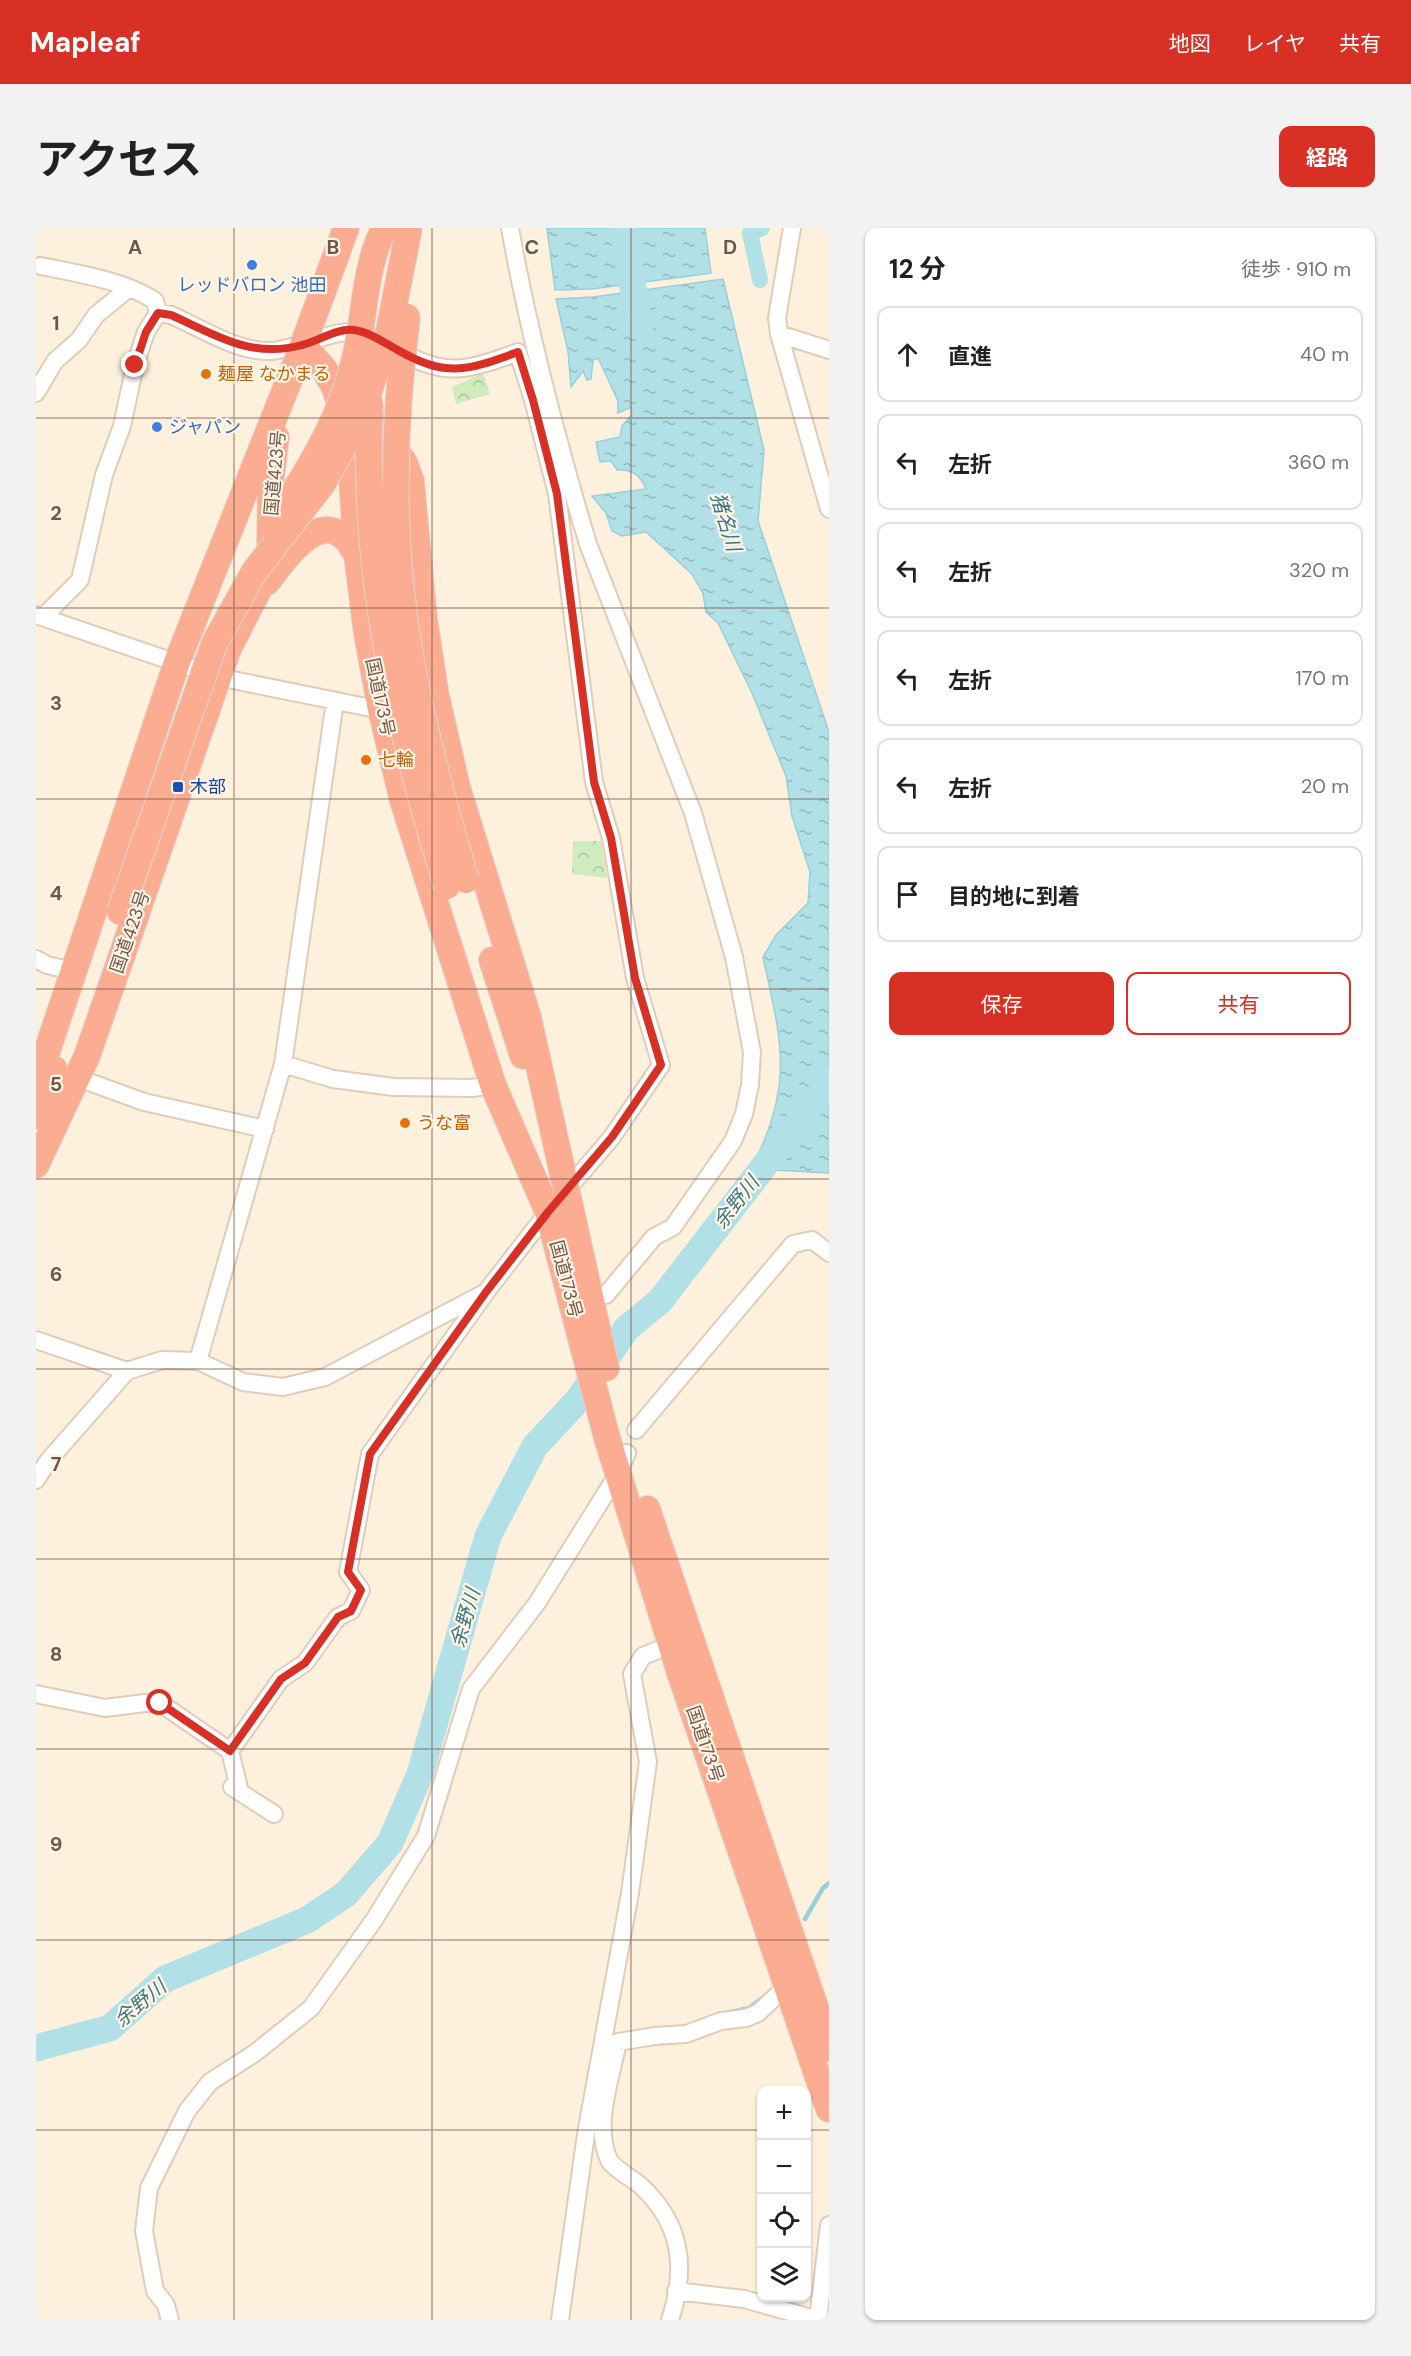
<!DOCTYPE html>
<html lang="ja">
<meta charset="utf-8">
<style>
body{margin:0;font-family:"DM Sans","Noto Sans JP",sans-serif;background:#f2f2f2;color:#202124}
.controls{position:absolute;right:18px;bottom:18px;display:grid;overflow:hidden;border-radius:12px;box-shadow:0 2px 4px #0004}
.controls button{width:54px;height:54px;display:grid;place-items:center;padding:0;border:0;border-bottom:2px solid #e0e0e0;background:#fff;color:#202124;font:30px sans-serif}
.stop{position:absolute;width:18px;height:18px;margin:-14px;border:4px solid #d93025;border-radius:50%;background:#fff}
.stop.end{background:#d93025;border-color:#fff;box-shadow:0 2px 6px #0008}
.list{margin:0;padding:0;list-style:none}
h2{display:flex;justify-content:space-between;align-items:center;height:78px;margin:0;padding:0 24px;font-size:26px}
h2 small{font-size:20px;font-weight:400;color:#757577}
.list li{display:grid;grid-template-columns:39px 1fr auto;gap:18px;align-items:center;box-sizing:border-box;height:96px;margin:0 12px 12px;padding:0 12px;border:2px solid #e0e0e0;border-radius:12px}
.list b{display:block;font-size:22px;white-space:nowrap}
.list em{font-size:20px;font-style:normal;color:#757577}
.actions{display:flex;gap:12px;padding:18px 24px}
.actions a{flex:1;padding:14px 0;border:2px solid #d93025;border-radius:12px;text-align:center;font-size:21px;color:#d93025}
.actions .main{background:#d93025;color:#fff}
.icon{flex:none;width:33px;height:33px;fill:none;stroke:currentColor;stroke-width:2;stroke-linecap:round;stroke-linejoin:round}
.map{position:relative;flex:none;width:793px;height:2092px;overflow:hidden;border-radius:12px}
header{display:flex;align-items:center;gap:36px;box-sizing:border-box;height:84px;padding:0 30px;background:#d93025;color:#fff}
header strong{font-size:28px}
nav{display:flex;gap:33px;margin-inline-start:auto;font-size:21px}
.intro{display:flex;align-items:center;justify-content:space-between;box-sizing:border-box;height:144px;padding:0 36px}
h1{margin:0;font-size:42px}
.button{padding:15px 27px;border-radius:12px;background:#d93025;color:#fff;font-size:21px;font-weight:700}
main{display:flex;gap:36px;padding:0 36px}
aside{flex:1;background:#fff;border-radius:12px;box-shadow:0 2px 4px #0004}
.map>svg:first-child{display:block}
.park{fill:url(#park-crowns)}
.water{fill:url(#water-ripples);stroke:#98d0d9;stroke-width:1.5}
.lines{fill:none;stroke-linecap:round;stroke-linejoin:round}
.stream{stroke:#98d0d9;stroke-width:4.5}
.canal{stroke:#b2e0e7;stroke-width:16}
.river{stroke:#b2e0e7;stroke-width:27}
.minor-casing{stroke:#e1ccba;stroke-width:20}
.highway-casing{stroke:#ded6d2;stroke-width:28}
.minor{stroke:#fff;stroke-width:16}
.highway{stroke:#fbac91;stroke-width:26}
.highway-bridge-casing{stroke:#ded6d2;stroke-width:28;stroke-linecap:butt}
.highway-bridge{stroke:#fbac91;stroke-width:26}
.route{stroke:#d93025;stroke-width:8}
.grid{fill:none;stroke:#745645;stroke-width:1.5;stroke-opacity:0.55}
.shop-dot{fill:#3f7fe0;stroke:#fff5e6;stroke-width:2}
.food-dot{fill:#e8710a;stroke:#fff5e6;stroke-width:2}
.transit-dot{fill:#1a4fb4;stroke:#fff5e6;stroke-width:2}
.labels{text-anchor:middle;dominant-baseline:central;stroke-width:4.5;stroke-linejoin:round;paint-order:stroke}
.shop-label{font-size:18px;fill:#366cbe;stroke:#fff5e6}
.food-label{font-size:18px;fill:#c56008;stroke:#fff5e6;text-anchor:start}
.street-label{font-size:18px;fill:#745645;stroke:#fff5e6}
.transit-label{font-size:18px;fill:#164399;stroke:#fff5e6;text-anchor:start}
.water-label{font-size:20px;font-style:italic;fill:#3b7782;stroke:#fff5e6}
.grid-label{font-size:20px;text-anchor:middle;font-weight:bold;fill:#745645;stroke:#fff5e6;stroke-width:4.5;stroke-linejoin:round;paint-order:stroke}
</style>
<header>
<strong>Mapleaf</strong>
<nav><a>地図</a><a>レイヤ</a><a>共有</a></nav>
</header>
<div class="intro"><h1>アクセス</h1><a class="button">経路</a></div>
<main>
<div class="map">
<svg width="793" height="2092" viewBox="0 0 793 2092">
<defs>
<pattern id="park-crowns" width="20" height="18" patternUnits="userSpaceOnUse" patternTransform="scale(1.5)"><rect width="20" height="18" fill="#d0ebbd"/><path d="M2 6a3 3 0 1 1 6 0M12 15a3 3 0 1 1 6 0" fill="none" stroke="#adc19b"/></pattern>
<pattern id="water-ripples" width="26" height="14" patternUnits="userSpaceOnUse" patternTransform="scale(1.5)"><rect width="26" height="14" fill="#b2e0e7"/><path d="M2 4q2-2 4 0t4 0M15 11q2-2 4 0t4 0" fill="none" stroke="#95b8bd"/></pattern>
</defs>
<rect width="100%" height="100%" fill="#fdf1de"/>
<path class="park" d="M447,145L454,166L420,176L416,159Z
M537,613H565L571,650L536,646Z"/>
<path class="water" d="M511,0H669L675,45L556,61L519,62Z
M687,51L728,222L722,293L793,504V945L737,942L722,927C758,849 744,809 727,729L740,707L772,675L774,644L756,588L750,548L716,465L682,395L670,384L667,365L656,346L610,304L586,308L576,303L570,285L556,268L610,261C604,247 597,241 581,242L575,233L564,234L560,214L584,209L586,198L596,186L595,179L582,185V173L562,130L557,132L555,151L551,152L547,143L535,159L532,123L520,71L557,69Z"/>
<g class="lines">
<path class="stream" d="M769,1691L787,1660L793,1655
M682,1787L713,1780L729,1768"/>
<path class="canal" d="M724,52L714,5L726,0"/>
<path class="river" d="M586,0L604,99
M0,1820L74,1800L129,1751L271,1692L310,1666L354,1615L384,1546L452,1308L499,1218L543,1171L590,1101L624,1073L793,854"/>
<defs>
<path id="minor" d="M474,0C493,107 521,212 552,316L657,585L698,729L716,824L714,857L708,886L697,913L637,999L618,1009L570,1067
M756,0L741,90L743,106L793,281
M5,38C40,45 90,53 119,73L122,85L110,104L99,137L86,198L68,247L44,352L8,388
M122,85L135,87C165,100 201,124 234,123C269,121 298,97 332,106
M743,106L793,122
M0,165L19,133L43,112L60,87L92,61
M0,387L182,449L345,482
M0,731L11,737L37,743
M247,836L297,851L358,859L436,860L457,857
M42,850L108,874L229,901
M0,1112L91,1143
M162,1133L247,836L299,473
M600,1202L757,1016L776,1012L793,1025
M0,1252L12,1233L91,1143L126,1132L162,1133L207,1154L247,1159L289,1149L450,1064L512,984L576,909L625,837L599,750L575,610L558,554L521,266L497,172L482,124C430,143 410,150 360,121
M0,1466L69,1480L109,1475H124L194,1523L204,1564
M194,1523L245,1451L269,1435L302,1389L315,1383L325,1362L312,1344L334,1226L448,1067
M196,1559L238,1586
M640,2063L708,2071L782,2092L793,1997
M134,2092L130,2077L119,2063L108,2003L113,1960L151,1883L174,1854L219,1825L275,1780L338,1692L390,1608L435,1461L501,1375L583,1244L591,1225
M524,2092L550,1906L594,1665L612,1534L596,1446L607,1428L644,1413
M634,2092C651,2040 646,1996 605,1958C596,1950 578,1941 573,1932C557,1897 575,1850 582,1814L619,1808L650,1806L685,1793L710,1790L722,1785L752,1757"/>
<path id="highway" d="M267,117L288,141L299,160L313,207L321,327L331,406L345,482L367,573L457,857L512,984L571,1210L644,1445L793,1881
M325,177L368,234L375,253L388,391L400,468L421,559L492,789L570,1140
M231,354C254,324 291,270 321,327
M456,732L487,828
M0,856L141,434L267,117L310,0
M0,888L18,841
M0,937L51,828L192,421L227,353L234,322L235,250L240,209
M611,1281L793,1820"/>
</defs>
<use href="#minor" class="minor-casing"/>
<use href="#highway" class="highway-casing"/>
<use href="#minor" class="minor"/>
<use href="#highway" class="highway"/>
<defs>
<path id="highway-bridge" d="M371,89C357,198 354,312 373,421C386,499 407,576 430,652
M334,175C325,340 362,501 411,658
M234,298C271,248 305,191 319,130C327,98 328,60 337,30C339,20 344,10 348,0
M84,684L179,414L218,344L287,255L326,184L353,103L373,0"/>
</defs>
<use href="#highway-bridge" class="highway-bridge-casing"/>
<use href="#highway-bridge" class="highway-bridge"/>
</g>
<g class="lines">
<path class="route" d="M99,137L110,104L122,85L135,87C180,107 215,131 266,117C283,113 300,100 318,102C333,104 347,114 360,121C410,150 430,143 482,124L497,172L521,266L558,554L575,610L599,750L625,837L576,909L512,984L450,1064L334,1226L312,1344L325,1362L315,1383L302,1389L269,1435L245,1451L194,1523L124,1475"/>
</g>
<path class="grid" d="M198,0V2092M396,0V2092M595,0V2092M0,190H793M0,380H793M0,571H793M0,761H793M0,951H793M0,1141H793M0,1331H793M0,1521H793M0,1712H793M0,1902H726M770,1902H793"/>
<g class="shop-dot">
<circle cx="216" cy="37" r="6"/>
<circle cx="121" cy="199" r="6"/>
</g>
<g class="food-dot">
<circle cx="170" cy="146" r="6"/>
<circle cx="330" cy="532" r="6"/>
<circle cx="369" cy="895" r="6"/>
</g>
<rect class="transit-dot" x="136" y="553" width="12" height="12" rx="3"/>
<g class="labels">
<g class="shop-label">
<text x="216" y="57">レッドバロン 池田</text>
<text x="133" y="199" text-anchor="start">ジャパン</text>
</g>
<g class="food-label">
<text x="182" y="146">麺屋 なかまる</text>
<text x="342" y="532">七輪</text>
<text x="381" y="895">うな富</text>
</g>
<g class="street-label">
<text transform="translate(239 245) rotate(-85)">国道423号</text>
<text transform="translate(344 469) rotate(78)">国道173号</text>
<text transform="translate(94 704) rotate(-71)">国道423号</text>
<text transform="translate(530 1051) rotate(75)">国道173号</text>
<text transform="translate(669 1516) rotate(71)">国道173号</text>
</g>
<g class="transit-label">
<text x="154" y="559">木部</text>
</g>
<g class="water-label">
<text transform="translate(690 294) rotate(73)">猪名川</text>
<text transform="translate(700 974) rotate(-52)">余野川</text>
<text transform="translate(429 1390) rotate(-74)">余野川</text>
<text transform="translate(104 1775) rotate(-40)">余野川</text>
</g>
</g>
<g class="grid-label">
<text x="99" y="26">A</text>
<text x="297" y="26">B</text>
<text x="496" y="26">C</text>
<text x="694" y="26">D</text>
<text x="20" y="102">1</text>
<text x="20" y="292">2</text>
<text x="20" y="482">3</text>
<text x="20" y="672">4</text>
<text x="20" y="863">5</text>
<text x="20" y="1053">6</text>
<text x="20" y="1243">7</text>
<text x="20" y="1433">8</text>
<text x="20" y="1623">9</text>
</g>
</svg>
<div class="controls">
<button>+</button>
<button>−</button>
<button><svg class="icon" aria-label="locate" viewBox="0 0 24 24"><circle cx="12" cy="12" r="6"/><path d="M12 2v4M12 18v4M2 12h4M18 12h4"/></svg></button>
<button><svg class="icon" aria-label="layers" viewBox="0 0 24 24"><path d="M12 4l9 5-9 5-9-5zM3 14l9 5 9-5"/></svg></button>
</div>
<div class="stop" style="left:124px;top:1475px"></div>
<div class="stop end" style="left:99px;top:137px"></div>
</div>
<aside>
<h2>12 分<small>徒歩 · 910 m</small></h2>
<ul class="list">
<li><svg class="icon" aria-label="ahead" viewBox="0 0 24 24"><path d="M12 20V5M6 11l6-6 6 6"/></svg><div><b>直進</b></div><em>40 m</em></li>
<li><svg class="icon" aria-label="left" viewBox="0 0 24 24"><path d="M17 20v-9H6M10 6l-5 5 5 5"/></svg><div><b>左折</b></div><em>360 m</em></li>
<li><svg class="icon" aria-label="left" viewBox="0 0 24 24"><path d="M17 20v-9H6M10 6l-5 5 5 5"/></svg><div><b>左折</b></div><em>320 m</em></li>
<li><svg class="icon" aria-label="left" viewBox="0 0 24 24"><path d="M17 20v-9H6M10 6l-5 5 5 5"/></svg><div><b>左折</b></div><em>170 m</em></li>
<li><svg class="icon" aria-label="left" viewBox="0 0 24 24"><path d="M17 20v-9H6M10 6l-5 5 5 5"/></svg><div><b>左折</b></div><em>20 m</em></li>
<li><svg class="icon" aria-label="arrive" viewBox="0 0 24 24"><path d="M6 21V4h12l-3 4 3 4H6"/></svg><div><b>目的地に到着</b></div></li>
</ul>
<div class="actions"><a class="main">保存</a><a>共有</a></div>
</aside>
</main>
